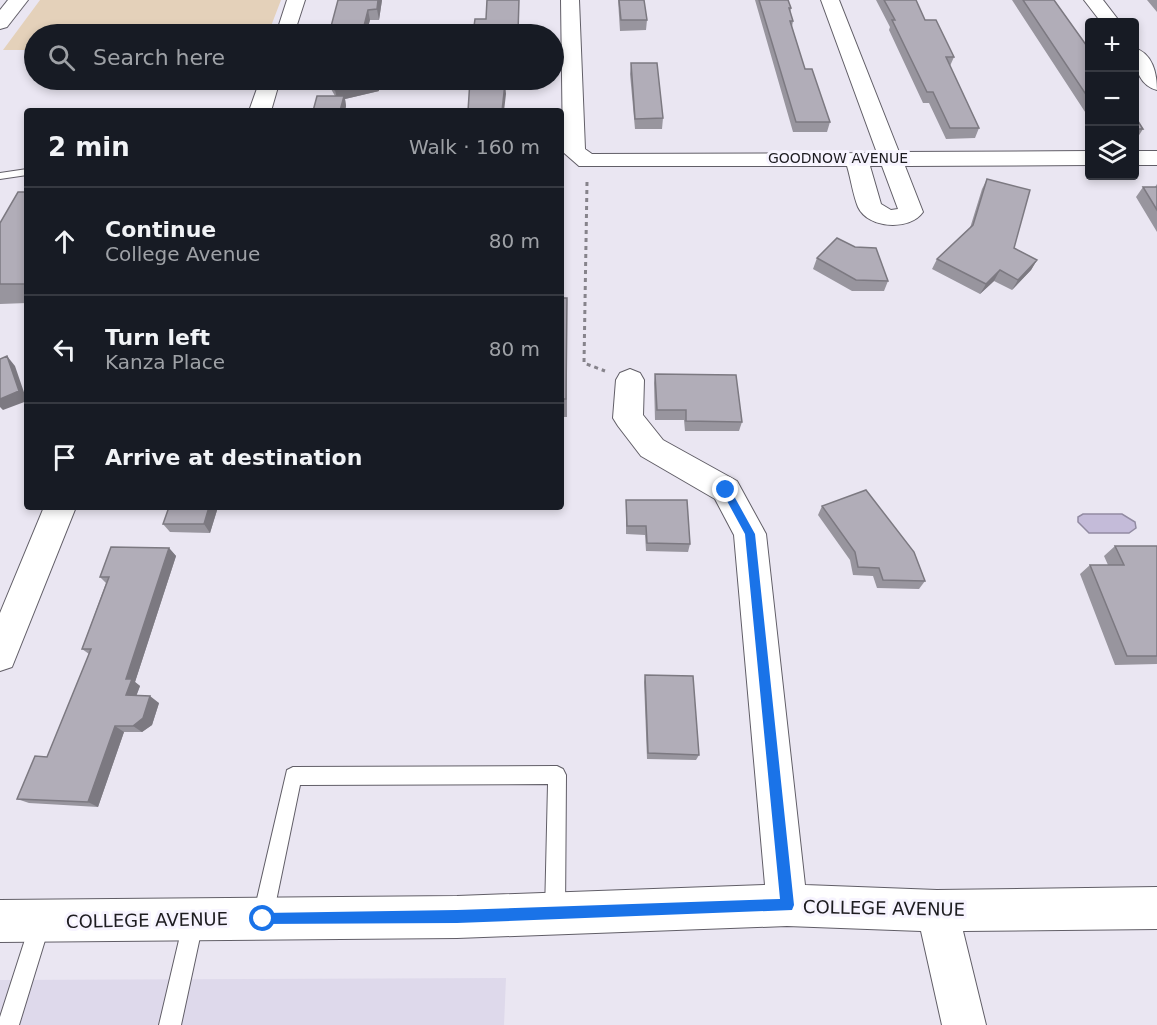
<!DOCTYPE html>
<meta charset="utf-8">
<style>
body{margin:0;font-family:"DejaVu Sans",sans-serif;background:#20242c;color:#f1f3f6}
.controls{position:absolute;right:18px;top:18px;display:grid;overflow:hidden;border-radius:6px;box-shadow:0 3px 9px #0003}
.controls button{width:54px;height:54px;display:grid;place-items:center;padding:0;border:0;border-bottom:2px solid #363941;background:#171b24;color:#f1f3f6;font:30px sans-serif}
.stop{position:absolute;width:18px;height:18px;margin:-14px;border:4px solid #1a73e8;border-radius:50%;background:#fff}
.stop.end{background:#1a73e8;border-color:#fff;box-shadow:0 2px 6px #0008}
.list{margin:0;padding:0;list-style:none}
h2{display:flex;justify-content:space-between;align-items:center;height:78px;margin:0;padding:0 24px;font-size:26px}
h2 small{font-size:20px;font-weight:400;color:#9ea1a6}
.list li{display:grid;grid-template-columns:39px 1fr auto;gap:18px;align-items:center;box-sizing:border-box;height:108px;padding:0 24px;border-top:2px solid #363941}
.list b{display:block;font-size:22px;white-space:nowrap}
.list p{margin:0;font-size:20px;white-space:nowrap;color:#9ea1a6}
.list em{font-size:20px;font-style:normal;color:#9ea1a6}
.icon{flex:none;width:33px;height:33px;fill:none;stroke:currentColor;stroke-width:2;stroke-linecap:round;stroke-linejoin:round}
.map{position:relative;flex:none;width:1157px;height:1025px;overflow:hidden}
.search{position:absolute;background:#171b24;box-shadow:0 3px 9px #0003;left:24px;top:24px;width:540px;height:66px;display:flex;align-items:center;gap:15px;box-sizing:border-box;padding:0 21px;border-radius:33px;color:#9ea1a6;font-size:22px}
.panel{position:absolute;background:#171b24;box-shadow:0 3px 9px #0003;left:24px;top:108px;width:540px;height:402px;border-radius:6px}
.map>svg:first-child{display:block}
.built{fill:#ded9eb}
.green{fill:#e4d1ba}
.water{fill:#c4bbd9;stroke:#928ba2;stroke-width:1.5}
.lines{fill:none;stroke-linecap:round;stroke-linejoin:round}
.lane-casing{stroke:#615e67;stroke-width:2}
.street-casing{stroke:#615e67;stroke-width:2}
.secondary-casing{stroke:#615e67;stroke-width:2}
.path{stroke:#86838b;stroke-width:3;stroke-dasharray:4 4;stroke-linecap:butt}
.lane{fill:#fff;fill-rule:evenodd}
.street{fill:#fff;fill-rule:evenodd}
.secondary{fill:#fff;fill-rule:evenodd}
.wall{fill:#98959e}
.shaded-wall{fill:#7c7981}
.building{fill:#b1adb8;stroke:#7c7981;stroke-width:1.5}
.route{fill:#1a73e8}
.labels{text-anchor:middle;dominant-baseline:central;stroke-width:6;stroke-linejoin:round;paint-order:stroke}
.far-street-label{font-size:14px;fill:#1d1c20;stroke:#f7f4ff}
.near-street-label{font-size:18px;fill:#1d1c20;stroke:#f7f4ff}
</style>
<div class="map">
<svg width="1157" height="1025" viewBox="0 0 1157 1025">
<rect width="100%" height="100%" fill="#eae6f2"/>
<path class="built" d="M506,978L504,1025H0V980Z"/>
<path class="green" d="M40,0H281L268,34H34V50H3Z"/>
<path class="water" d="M1083,514H1122L1135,522L1136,528L1129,533H1089L1078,522V517Z"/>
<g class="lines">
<defs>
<path id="lane" d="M27,169V175L0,179V173Z
M557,766L563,769L566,775L565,913L562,920L555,923L548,920L545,913L548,784L300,785L273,916L270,923L263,926L256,923L253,916L287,770L293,767Z
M193,913L200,916L203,923L181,1025H159L183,923L186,916Z
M40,914L47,917L50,924L19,1025H0V1017L30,924L33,917Z"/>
<path id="street" d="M287,0H305L294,34H276Z
M561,0H579L585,149L592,154L877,153L821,0H839L899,152L1090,151V165L905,166L923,212C910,231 868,229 858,207C853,195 851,179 847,166H579L563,152ZM870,166H882L898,209L891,210L881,204Z
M1084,0H1103L1120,22H1101Z
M1134,48C1153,53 1157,74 1157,90C1138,85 1134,65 1134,48Z
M260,80H280L271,111H249Z
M1134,151H1157V165H1134Z
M630,369L640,373L644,380L643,415L663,440L737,481L766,534L805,885L937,890L1157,887V929L963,931L986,1025H942L921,931L787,926L457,938L0,942V900L457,896L765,885L734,535L715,499L641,456L618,426L613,418L616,380L620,373Z
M44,507H76L12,667L0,671V613Z"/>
<path id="secondary" d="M8,0H28L7,27L0,29V10Z"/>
</defs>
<use href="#lane" class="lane-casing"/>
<use href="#street" class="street-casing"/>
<use href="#secondary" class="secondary-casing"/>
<path class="path" d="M587,182L584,363L605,371"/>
<use href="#lane" class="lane"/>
<use href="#street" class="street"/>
<use href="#secondary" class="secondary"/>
</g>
<path class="wall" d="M382,0L379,20H370L366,34H329Z
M487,0H519V34H473L486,19Z
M618,0H644L647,20L646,30L620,31Z
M755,0H788L791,8L790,13L793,21L792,27L805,69L830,122L827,132H793Z
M876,0H916L925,20L954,57L950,66L979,128L975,138L946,139L929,103H923L889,30L890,27Z
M1012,0H1054L1089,49V118Z
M1147,0H1157V12Z
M631,63L663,118L662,129H635L630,74Z
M326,80H377L379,91L345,99L346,106L345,111H313L335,96Z
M1134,115L1143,129L1136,140H1134Z
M987,179L1014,248L1037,260L1031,270L1012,290L994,281L980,294L932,269L937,259L970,228L982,189Z
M1157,184V232L1136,197L1143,187H1155Z
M27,192V303L0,304V223Z
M817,258L888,281L884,291H852L813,269Z
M561,298H567V417H561Z
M655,374L742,422L739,431H685L684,420H655L654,383Z
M626,500L690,544L688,552L646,551L645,535L626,534Z
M822,506L925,581L919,589L877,588L873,576L853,575L850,560L818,515Z
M218,507L210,533L170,532L163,524Z
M1115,546H1157V664L1115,665L1080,574L1090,565H1108L1104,556Z
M169,548L176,556L135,682L140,686L136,696L159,703L152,725L142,732H124L98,807L29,803L17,799L47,757L89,654L82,649L106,583L100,577Z
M645,675L699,755L696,760L647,759L644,682Z"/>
<path class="shaded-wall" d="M378,0H382L379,20L377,9Z
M368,10L370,20L366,34H362Z
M377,81L379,91L345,99L346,106L345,111H340L335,90Z
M505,83L506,94L504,111H502Z
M1037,260L1031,270L1012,290L1018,280Z
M1000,270L994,281L980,294L986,284Z
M7,356L15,366L27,401L3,410L0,407V399Z
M209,507H218L210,533L204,524Z
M169,548L176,556L135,682L140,686L134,702L126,695V679Z
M150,696L159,703L152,725L142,732L133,726Z
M115,726L124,732L98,807L88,802Z"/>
<path class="building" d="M338,0H378L377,9L368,10L362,34H329Z
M487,0H519L518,32H502V34H473L475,19H486Z
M619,0H644L647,20H621Z
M759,0H788L791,8H789L793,21H790L805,69H812L830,122H796Z
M884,0H916L925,20H936L954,57H946L979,128H950L933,92H927L892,20H895Z
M1023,0H1054L1089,49V99Z
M631,63H657L663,118L635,119Z
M329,80H376L377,81L335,90Z
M470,80H500V83H505L502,111H468Z
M317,96H344L340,111H313Z
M1134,115L1143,129H1134Z
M987,179L1030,190L1014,248L1037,260L1018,280L1000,270L986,284L937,259L973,225Z
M1143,187H1157V210Z
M18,192H27V284H0V223Z
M837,238L855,247L876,248L888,281L856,280L817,258Z
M561,298H567L566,399H561Z
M7,356L19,391L0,399V359Z
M655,374L736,375L742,422L686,421V410H657Z
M866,490L914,552L925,581L883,580L879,568L858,567L855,552L822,506Z
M626,500H687L690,544L647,543L646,526H627Z
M169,507H209L204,524H163Z
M1115,546H1157V656H1127L1090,565H1124Z
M111,547L169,548L126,679H132L126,695L150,696L143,718L133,726H115L88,802L17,799L35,756L47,757L91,649H82L109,577H100Z
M645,675L693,676L699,755L648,753Z"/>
<path class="route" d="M726,486L729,487L755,534L794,905L792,910L457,923L258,924L256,919L263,913L457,910L780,899L745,534L721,490Z"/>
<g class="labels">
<g class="far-street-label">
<text x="838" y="158">GOODNOW AVENUE</text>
</g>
<g class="near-street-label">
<text transform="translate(884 908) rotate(1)">COLLEGE AVENUE</text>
<text transform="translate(147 920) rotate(-1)">COLLEGE AVENUE</text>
</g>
</g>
</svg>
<div class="controls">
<button>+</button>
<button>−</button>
<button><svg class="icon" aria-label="layers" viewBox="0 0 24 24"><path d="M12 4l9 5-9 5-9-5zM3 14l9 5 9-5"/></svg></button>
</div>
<div class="stop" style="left:263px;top:919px"></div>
<div class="stop end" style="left:726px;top:490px"></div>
<div class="search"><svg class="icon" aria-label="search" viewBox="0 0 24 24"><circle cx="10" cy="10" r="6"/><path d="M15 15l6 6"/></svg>Search here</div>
<section class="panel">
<h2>2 min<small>Walk · 160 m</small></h2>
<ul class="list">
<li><svg class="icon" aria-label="ahead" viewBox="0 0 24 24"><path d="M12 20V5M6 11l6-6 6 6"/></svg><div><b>Continue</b><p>College Avenue</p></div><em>80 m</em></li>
<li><svg class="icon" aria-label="left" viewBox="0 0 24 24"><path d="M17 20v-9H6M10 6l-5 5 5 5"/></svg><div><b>Turn left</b><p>Kanza Place</p></div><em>80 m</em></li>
<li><svg class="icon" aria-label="arrive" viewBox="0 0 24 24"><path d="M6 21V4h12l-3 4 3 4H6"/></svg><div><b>Arrive at destination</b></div></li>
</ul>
</section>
</div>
